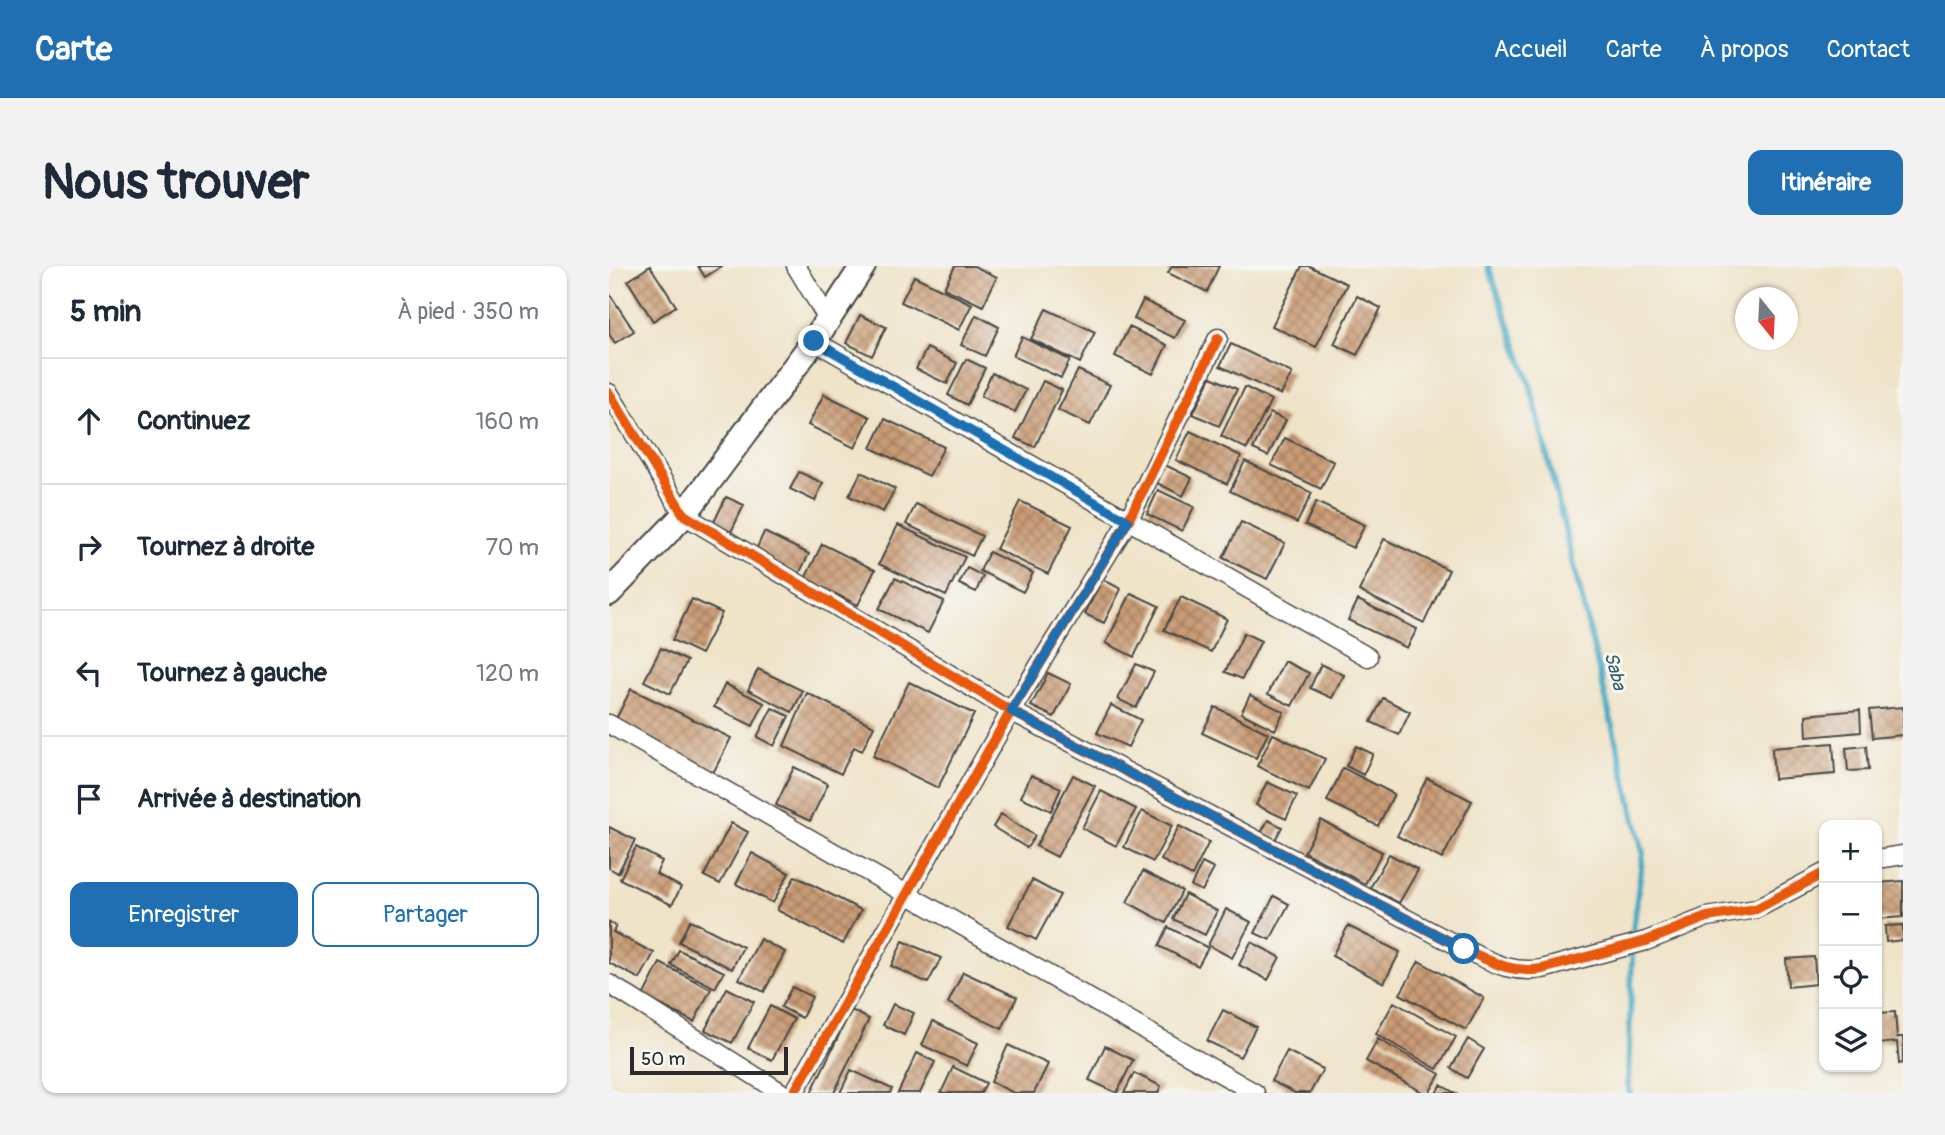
<!DOCTYPE html>
<html lang="fr">
<meta charset="utf-8">
<style>
body{margin:0;font-family:Pangolin,sans-serif;background:#f2f2f3;color:#1f2937}
.controls{position:absolute;right:21px;bottom:21px;display:grid;overflow:hidden;border-radius:14px;box-shadow:0 2px 5px #0004}
.controls button{width:63px;height:63px;display:grid;place-items:center;padding:0;border:0;border-bottom:2px solid #e0e1e3;background:#fff;color:#1f2937;font:35px sans-serif}
.compass{position:absolute;left:1126px;top:21px;width:63px;height:63px;border-radius:50%;background:#fff;box-shadow:0 2px 5px #0004;rotate:162deg}
.scale{position:absolute;left:21px;bottom:18px;width:158px;box-sizing:border-box;padding-left:7px;border:4px solid #2b2b2b;border-top:0;font-size:19px;line-height:24px;white-space:nowrap;color:#2b2b2b;-webkit-text-stroke:5px #f6f6f2;paint-order:stroke}
.stop{position:absolute;width:21px;height:21px;margin:-16px;border:5px solid #1f6fb2;border-radius:50%;background:#fff}
.stop.end{background:#1f6fb2;border-color:#fff;box-shadow:0 2px 7px #0008}
.list{margin:0;padding:0;list-style:none}
h2{display:flex;justify-content:space-between;align-items:center;height:91px;margin:0;padding:0 28px;font-size:30px}
h2 small{font-size:23px;font-weight:400;color:#747a83}
.list li{display:grid;grid-template-columns:46px 1fr auto;gap:21px;align-items:center;box-sizing:border-box;height:126px;padding:0 28px;border-top:2px solid #e0e1e3}
.list b{display:block;font-size:26px;white-space:nowrap}
.list em{font-size:23px;font-style:normal;color:#747a83}
.actions{display:flex;gap:14px;padding:21px 28px}
.actions a{flex:1;padding:16px 0;border:2px solid #1f6fb2;border-radius:14px;text-align:center;font-size:24px;color:#1f6fb2}
.actions .main{background:#1f6fb2;color:#fff}
.icon{flex:none;width:38px;height:38px;fill:none;stroke:currentColor;stroke-width:2;stroke-linecap:round;stroke-linejoin:round}
.map{position:relative;flex:none;width:1294px;height:827px;overflow:hidden;border-radius:14px}
header{display:flex;align-items:center;gap:42px;box-sizing:border-box;height:98px;padding:0 35px;background:#1f6fb2;color:#fff}
header strong{font-size:33px}
nav{display:flex;gap:38px;margin-inline-start:auto;font-size:24px}
.intro{display:flex;align-items:center;justify-content:space-between;box-sizing:border-box;height:168px;padding:0 42px}
h1{margin:0;font-size:49px}
.button{padding:18px 32px;border-radius:14px;background:#1f6fb2;color:#fff;font-size:24px;font-weight:700}
main{display:flex;gap:42px;padding:0 42px}
aside{flex:1;background:#fff;border-radius:14px;box-shadow:0 2px 5px #0004}
.map>svg:first-child{display:block}
.lines{fill:none;stroke-linecap:round;stroke-linejoin:round}
.stream{stroke:#41a7c1;stroke-width:6}
.building{fill:url(#building-cross-hatch)}
.street-casing{stroke:#484743;stroke-width:21}
.secondary-casing{stroke:#484743;stroke-width:28}
.street{stroke:#fff;stroke-width:18}
.secondary{stroke:#fff;stroke-width:24}
.cycleway-casing{stroke:#f6f6f2;stroke-width:15}
.cycleway{stroke:#e8590c;stroke-width:10}
.route{stroke:#1f6fb2;stroke-width:9}
.labels{text-anchor:middle;dominant-baseline:central;stroke-width:6;stroke-linejoin:round;paint-order:stroke}
.water-label{font-size:19px;font-style:italic;fill:#345d67;stroke:#f6f6f2}
</style>
<header>
<strong>Carte</strong>
<nav><a>Accueil</a><a>Carte</a><a>À propos</a><a>Contact</a></nav>
</header>
<div class="intro"><h1>Nous trouver</h1><a class="button">Itinéraire</a></div>
<main>
<aside>
<h2>5 min<small>À pied · 350 m</small></h2>
<ul class="list">
<li><svg class="icon" aria-label="ahead" viewBox="0 0 24 24"><path d="M12 20V5M6 11l6-6 6 6"/></svg><div><b>Continuez</b></div><em>160 m</em></li>
<li><svg class="icon" aria-label="right" viewBox="0 0 24 24"><path d="M7 20v-9h11M14 6l5 5-5 5"/></svg><div><b>Tournez à droite</b></div><em>70 m</em></li>
<li><svg class="icon" aria-label="left" viewBox="0 0 24 24"><path d="M17 20v-9H6M10 6l-5 5 5 5"/></svg><div><b>Tournez à gauche</b></div><em>120 m</em></li>
<li><svg class="icon" aria-label="arrive" viewBox="0 0 24 24"><path d="M6 21V4h12l-3 4 3 4H6"/></svg><div><b>Arrivée à destination</b></div></li>
</ul>
<div class="actions"><a class="main">Enregistrer</a><a>Partager</a></div>
</aside>
<div class="map">
<svg width="1294" height="827" viewBox="0 0 1294 827">
<defs>
<pattern id="building-cross-hatch" width="8" height="8" patternUnits="userSpaceOnUse" patternTransform="scale(1.75)"><rect width="8" height="8" fill="#ca9c76"/><path d="M0 0l8 8M0 8l8-8" fill="none" stroke="#a47f61"/></pattern>
</defs>
<rect width="100%" height="100%" fill="#f6f6f2"/>
<filter id="ink" filterUnits="userSpaceOnUse"><feTurbulence type="fractalNoise" baseFrequency=".0143" numOctaves="2"/><feDisplacementMap in="SourceGraphic" scale="14" xChannelSelector="R" yChannelSelector="G"/><feConvolveMatrix kernelMatrix="1 2 1 2 8 2 1 2 1" color-interpolation-filters="sRGB"/></filter>
<filter id="wash" filterUnits="userSpaceOnUse"><feTurbulence type="fractalNoise" baseFrequency=".00686" numOctaves="4" result="noise"/><feDisplacementMap in="SourceGraphic" scale="28" xChannelSelector="R" yChannelSelector="G"/><feGaussianBlur stdDeviation="1.57" result="paint"/><feColorMatrix in="noise" values="0 0 0 0 0 0 0 0 0 0 0 0 0 0 0 0 0 1.4 0 .05"/><feComposite in="paint" operator="in"/></filter>
<g filter="url(#wash)">
<rect width="100%" height="100%" fill="#efe3c8"/>
<g class="lines">
<path class="stream" d="M879,0L921,118L1034,587L1024,664L1019,817L1021,827"/>
</g>
<g id="blocks">
<path class="building" d="M41,0L67,40L44,55L19,15Z
M89,0H113L96,11Z
M346,0H365L388,11L374,40L335,22Z
M563,0H610L598,26L559,7Z
M693,0H700L738,18L707,81L663,60Z
M305,10L363,38L350,64L292,36Z
M0,27L25,65L6,77L0,68Z
M748,30L772,42L748,89L725,78Z
M534,34L576,54L566,72L525,53Z
M437,43L486,66L471,97L422,73Z
M251,49L277,61L263,90L237,77Z
M367,49L390,61L376,90L352,79Z
M520,61L558,79L544,108L506,90Z
M413,71L461,94L452,112L404,90Z
M622,78L683,107L672,129L611,100Z
M318,82L348,97L338,118L307,103Z
M357,93L376,102L358,139L339,129Z
M469,104L501,119L481,159L449,144Z
M383,107L417,124L406,146L372,130Z
M602,111L628,123L610,160L584,148Z
M434,115L453,124L426,181L406,172Z
M636,121L662,134L638,183L612,170Z
M215,128L261,151L246,182L199,159Z
M661,147L677,154L659,190L644,183Z
M276,153L335,181L320,210L262,182Z
M581,165L632,190L618,218L567,194Z
M676,172L725,196L712,223L662,199Z
M636,195L703,227L688,257L621,225Z
M556,199L583,212L574,230L548,217Z
M190,206L214,217L206,235L181,223Z
M252,206L286,223L274,246L240,230Z
M549,224L585,241L573,265L538,248Z
M117,231L135,239L122,266L104,258Z
M411,235L463,260L439,308L387,283Z
M707,236L756,259L744,282L696,259Z
M307,238L373,270L363,290L297,258Z
M632,256L676,277L658,313L614,292Z
M289,259L356,291L337,330L270,298Z
M155,266L200,288L190,308L146,286Z
M775,273L840,304L815,357L750,325Z
M213,278L266,304L249,339L196,313Z
M380,286L424,307L414,326L371,305Z
M358,302L374,310L367,326L350,318Z
M286,312L335,335L319,367L270,343Z
M493,313L512,323L495,357L476,348Z
M522,327L550,340L525,391L497,377Z
M572,331L618,353L602,386L555,364Z
M83,333L113,347L92,388L63,374Z
M749,334L808,363L798,382L739,354Z
M635,367L652,375L633,413L616,406Z
M52,382L78,395L61,428L35,415Z
M675,395L700,407L683,440L659,428Z
M527,398L545,406L527,442L509,433Z
M712,398L735,409L723,432L701,422Z
M149,403L194,425L183,446L139,424Z
M439,407L462,418L445,451L422,440Z
M300,416L365,448L329,522L264,490Z
M116,418L155,437L144,460L105,441Z
M22,423L122,472L103,509L3,461Z
M198,427L265,460L253,485L245,481L232,508L175,480Z
M641,429L675,446L666,464L632,447Z
M774,432L801,446L790,469L762,456Z
M502,439L532,454L519,481L488,467Z
M606,441L659,467L647,492L593,467Z
M1294,441V469L1263,472L1260,444Z
M163,442L180,450L165,480L148,471Z
M1251,444L1252,466L1198,471L1197,449Z
M664,468L716,493L700,525L648,500Z
M1224,477L1226,508L1165,513L1163,482Z
M747,480L764,488L754,509L737,500Z
M1257,480L1259,504L1239,505L1237,482Z
M185,501L219,518L201,555L167,539Z
M734,502L785,528L769,560L718,535Z
M422,509L452,522L442,545L412,531Z
M464,509L486,520L448,591L427,580Z
M818,512L863,535L833,593L788,570Z
M658,516L688,530L677,553L647,539Z
M492,525L527,543L507,580L473,562Z
M533,545L563,560L544,596L515,581Z
M392,548L426,570L418,582L384,561Z
M659,554L673,561L666,574L652,567Z
M712,554L773,586L756,618L695,586Z
M122,557L139,566L111,618L95,610Z
M570,560L600,576L583,610L552,594Z
M0,561L26,574L9,607L0,602Z
M27,581L53,595L47,608L72,621L63,639L11,613Z
M143,587L180,607L164,637L127,618Z
M780,588L809,604L790,637L761,622Z
M593,597L605,603L593,625L582,620Z
M534,605L573,625L557,657L518,636Z
M186,610L252,644L234,678L168,644Z
M423,614L451,629L427,674L399,660Z
M1294,615V651L1268,653V617Z
M576,628L608,645L596,669L564,653Z
M665,630L680,638L661,674L646,667Z
M617,643L642,656L623,692L599,679Z
M81,654L134,681L123,703L70,676Z
M0,656L7,660L4,666L45,687L31,713L0,697Z
M1294,659V674L1277,676L1276,660Z
M739,660L791,686L775,717L723,690Z
M559,661L599,682L589,700L550,680Z
M151,673L176,686L155,726L130,713Z
M294,675L332,692L319,717L282,700Z
M642,676L671,691L659,714L630,699Z
M70,684L115,706L106,722L62,699Z
M1205,691L1207,718L1179,721L1177,693Z
M810,695L875,732L857,764L791,728Z
M51,697L102,723L85,756L34,730Z
M354,706L408,731L393,763L339,737Z
M183,721L203,731L193,752L172,741Z
M118,722L145,736L123,777L96,764Z
M785,736L847,771L828,803L767,768Z
M284,738L305,747L295,769L274,759Z
M161,740L185,753L163,794L139,782Z
M242,744L260,753L225,827H202Z
M614,744L647,761L631,791L598,775Z
M1286,746L1288,771H1294V797L1290,798L1288,776L1268,778V747Z
M324,755L369,777L358,800L313,779Z
M769,773L831,808L820,827H815L757,795Z
M859,773L875,783L858,812L842,802Z
M399,779L439,798L425,827H405L382,816Z
M496,780L524,794L508,827L480,814Z
M678,785L714,803L701,827H686L662,815Z
M308,787L326,796L311,827H289Z
M344,801L377,817L372,827H332Z
M242,804L283,823L281,827H231Z
M525,807L552,820L549,827H515Z
M832,819L846,827H827Z"/>
</g>
</g>
<g filter="url(#ink)">
<use href="#blocks" fill-opacity="0" stroke="#484743" stroke-width="2"/>
<g class="lines">
<defs>
<path id="street" d="M187,0L219,53
M205,75L759,391
M0,127L75,249L402,445L855,683C883,696 902,708 933,703L1037,675L1098,651L1147,643L1215,607
M0,458L646,827
M1268,593L1294,589
M0,718L173,827
M185,827L402,445L519,255L609,72"/>
<path id="secondary" d="M0,327L75,249L205,75L254,0"/>
</defs>
<use href="#street" class="street-casing"/>
<use href="#secondary" class="secondary-casing"/>
<use href="#street" class="street"/>
<use href="#secondary" class="secondary"/>
<defs>
<path id="cycleway" d="M0,127L75,249L402,445L855,683C883,696 902,708 933,703L1037,675L1098,651L1147,643L1215,607
M185,827L402,445L519,255L609,72"/>
</defs>
<use href="#cycleway" class="cycleway-casing"/>
<use href="#cycleway" class="cycleway"/>
</g>
</g>
<g class="lines" filter="url(#ink)">
<path class="route" d="M205,75L519,255L402,445L855,683"/>
</g>
<g class="labels">
<g class="water-label">
<text transform="translate(1006 405) rotate(76)">Saba</text>
</g>
</g>
</svg>
<div class="controls">
<button>+</button>
<button>−</button>
<button><svg class="icon" aria-label="locate" viewBox="0 0 24 24"><circle cx="12" cy="12" r="6"/><path d="M12 2v4M12 18v4M2 12h4M18 12h4"/></svg></button>
<button><svg class="icon" aria-label="layers" viewBox="0 0 24 24"><path d="M12 4l9 5-9 5-9-5zM3 14l9 5 9-5"/></svg></button>
</div>
<svg class="compass" viewBox="-18 -18 36 36"><path d="M0-13l5 13h-10z" fill="#e53935"/><path d="M0 13l5-13h-10z" fill="#747a83"/></svg>
<div class="scale">50 m</div>
<div class="stop" style="left:855px;top:683px"></div>
<div class="stop end" style="left:205px;top:75px"></div>
</div>
</main>
